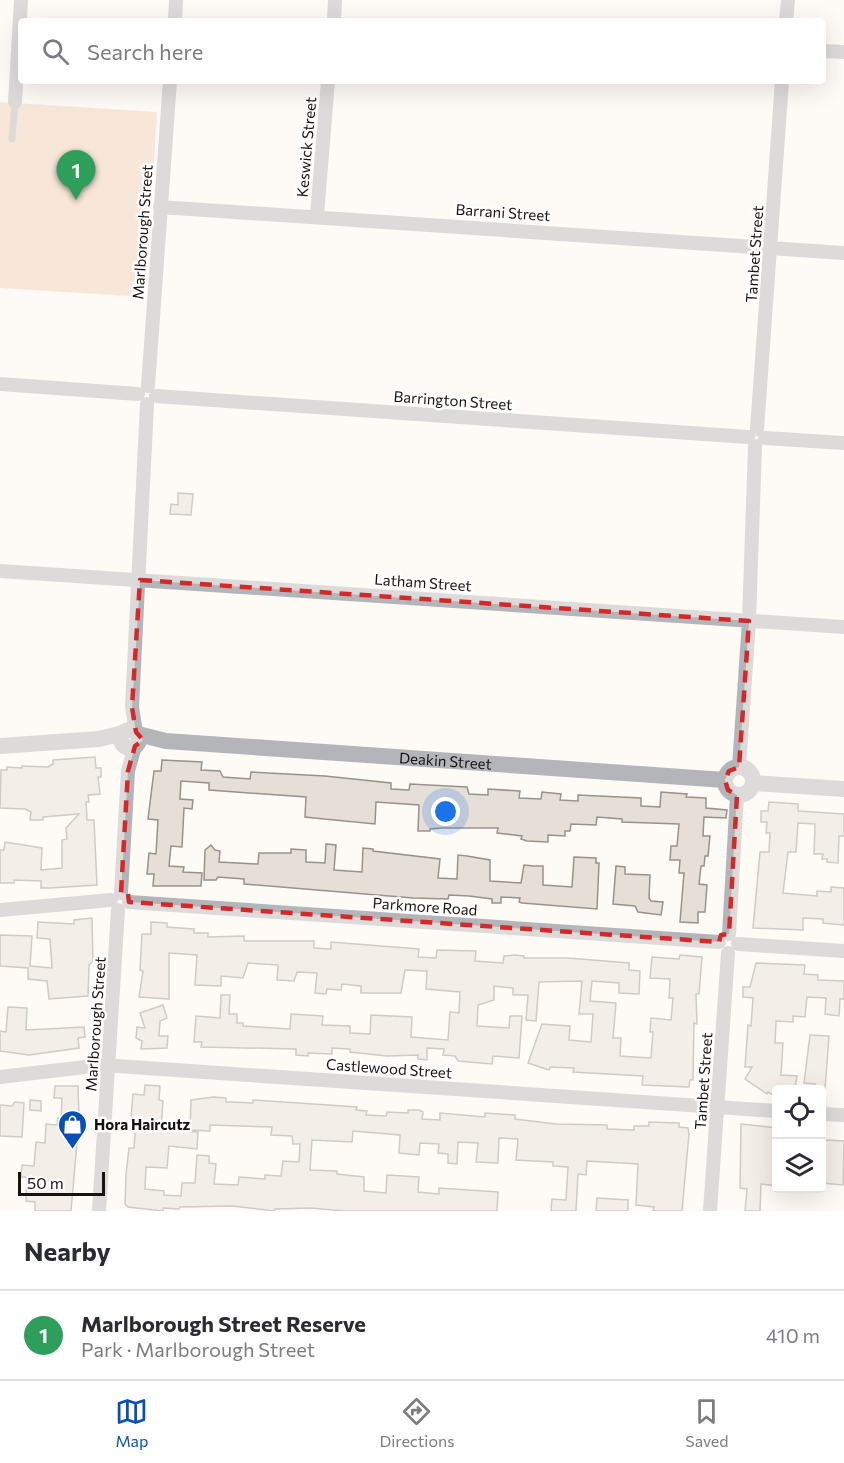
<!DOCTYPE html>
<meta charset="utf-8">
<style>
body{margin:0;font-family:Commissioner,sans-serif;background:#f2f2f3;color:#2b2b33}
.controls{position:absolute;right:18px;bottom:18px;display:grid;overflow:hidden;border-radius:6px;box-shadow:0 6px 24px #0002}
.controls button{width:54px;height:54px;display:grid;place-items:center;padding:0;border:0;border-bottom:2px solid #e1e1e2;background:#fff;color:#2b2b33;font:30px sans-serif}
.scale{position:absolute;left:18px;bottom:15px;width:87px;box-sizing:border-box;padding-left:6px;border:3px solid #161311;border-top:0;font-size:16px;line-height:21px;white-space:nowrap;color:#161311;-webkit-text-stroke:4px #fff;paint-order:stroke}
.you{position:absolute;left:446px;top:812px;width:21px;height:21px;margin:-15px;border:4px solid #fff;border-radius:50%;background:#1a73e8;box-shadow:0 0 0 9px #1a73e833}
.badge{display:grid;place-items:center;width:39px;height:39px;border-radius:50%;background:#064fb9;color:#fff;font-size:20px;font-weight:700}
.pin{position:absolute;translate:-50% -50px;filter:drop-shadow(0 2px 3px #0008)}
.pin::after{content:'';position:absolute;top:32px;width:21px;height:18px;background:inherit;clip-path:polygon(0 0,100% 0,50% 100%)}
.list{margin:0;padding:0;list-style:none}
h2{display:flex;justify-content:space-between;align-items:center;height:78px;margin:0;padding:0 24px;font-size:26px}
h2 small{font-size:20px;font-weight:400;color:#7c7c81}
.list li{display:grid;grid-template-columns:39px 1fr auto;gap:18px;align-items:center;box-sizing:border-box;height:90px;padding:0 24px;border-top:2px solid #e1e1e2}
.list b{display:block;font-size:22px;white-space:nowrap}
.list p{margin:0;font-size:20px;white-space:nowrap;color:#7c7c81}
.list em{font-size:20px;font-style:normal;color:#7c7c81}
.icon{flex:none;width:33px;height:33px;fill:none;stroke:currentColor;stroke-width:2;stroke-linecap:round;stroke-linejoin:round}
.map{position:relative;flex:none;width:844px;height:1211px;overflow:hidden}
.search{position:absolute;background:#fff;box-shadow:0 6px 24px #0002;left:18px;right:18px;top:18px;height:66px;display:flex;align-items:center;gap:15px;box-sizing:border-box;padding:0 21px;border-radius:6px;color:#7c7c81;font-size:22px}
.sheet{height:168px;background:#fff}
nav{display:flex;justify-content:space-around;align-items:center;box-sizing:border-box;height:84px;border-top:2px solid #e1e1e2;background:#fff;font-size:16px;color:#7c7c81}
nav a{display:grid;justify-items:center;gap:3px}
nav .on{color:#064fb9}
.map>svg:first-child{display:block}
.green{fill:#f2d1b3}
.building{fill:#e6dfd8;stroke:#98928b;stroke-width:1.5}
.lines{fill:none;stroke-linecap:round;stroke-linejoin:round}
.service{stroke:#b3b5b9;stroke-width:7}
.minor{stroke:#b3b5b9;stroke-width:14}
.tertiary{stroke:#b3b5b9;stroke-width:16}
.marked{fill:none;stroke:#d62828;stroke-width:4.5;stroke-dasharray:12 8;stroke-linejoin:round}
.labels{text-anchor:middle;dominant-baseline:central;stroke-width:5;stroke-linejoin:round;paint-order:stroke}
.street-label{font-size:15px;fill:#161311;stroke:#fff}
.poi-label{font-size:15px;font-weight:bold;fill:#161311;stroke:#fff;text-anchor:start}
</style>
<div class="map">
<svg width="844" height="1211" viewBox="0 0 844 1211">
<rect width="100%" height="100%" fill="#fefaf5"/>
<path class="green" d="M0,102L157,112L145,297L0,288Z"/>
<path class="building" d="M178,493L193,494L191,515L170,514L171,504L178,505Z
M95,757L96,768H101V777H98L100,794L88,795L89,802H86L87,820H94L97,885L50,888H41V881L14,880V883H0V850H4L5,842L42,848L41,870L62,868V840L67,839L66,828L79,814L43,817V820H30L31,812L25,809L0,808L1,770H7V767L22,768V766L48,767L53,764V760Z
M162,760L202,762L201,770L220,771L223,777L250,779L251,772L325,776L391,783V789L409,790L410,784L467,787L469,794L488,795V789L520,791L519,798L541,799L542,792L561,794L560,800L578,801V795L641,798V806L660,807L661,792L687,794L686,797L706,798V808L727,810L726,818L704,817L703,836H710L708,856H705L704,866H701L699,884L707,885L705,912H698V923L680,922L684,873H679L680,860H670L671,846H677L679,824L622,822V819L597,817L596,825L571,824L570,831H565V836L548,835V842L527,841L521,839L522,836L497,833L498,828H442L430,829V831H418L419,805L376,802L375,824L324,819L305,817L306,797L209,790V783L181,781L180,799L193,800L192,809L184,808L182,847L171,846L169,866L184,867L183,872L202,873L201,886H153L154,874H147L148,864L149,853L156,854L158,820L148,819L154,771H161Z
M769,802L798,804V811L844,814V836H839L838,863L827,862V859H822L823,854H814L815,824L798,823L796,852H788L783,893L817,896V891L831,892V887L844,888V925L823,923V919L803,918V930L753,928L760,852H769L770,833H766L767,822H761V811H768Z
M326,844L336,845L334,870L362,872L363,848L373,849V851L440,859L438,878L457,879L458,855L467,856L490,860V881L521,883L524,865L534,866H543V885L572,887L574,857L596,858V863H599L597,909L522,903L519,902L520,898L501,897V903H492V899L469,896L449,895L448,899L413,898L244,884V879L218,877L216,880H204L205,850L211,845L215,850L220,851L219,862L258,864L259,853H291V849L306,850V862L325,863Z
M616,866L625,867V874L650,875L649,898L651,901L663,902L661,915L638,912L635,906L613,904Z
M92,918L93,961L89,965L88,996L49,999L47,981L28,979V968L0,966V935L32,936L30,966L52,968L50,939L37,938L38,922L74,924V920Z
M151,922L167,923V927L194,929V933H208V937L244,936V941H314V948L331,949V942L419,949L418,957L436,958L437,950L476,951L475,961L503,963L504,956L515,955L524,956V958H568L629,963V970L640,971L639,994L619,993V983L592,981L590,1001L616,1003L613,1038H621L620,1056L651,1058L653,1032H650L651,1018L671,1020L673,998H669L670,979L650,978L652,957L679,959L680,955L702,957L699,994H696L697,1024L694,1023L693,1080H690L689,1087L642,1085L643,1076L573,1072L574,1068L550,1067L549,1070L528,1063L542,1024L570,1026L569,1040L591,1042L593,1014H579L582,981L539,982L536,1021L526,1020L528,995H513V988L494,986V1000L478,1005L477,1026L509,1028L510,1016H522L519,1058L493,1056L492,1064L458,1061L455,1056L443,1055L444,1049L427,1048V1060L418,1059V1055L387,1056L350,1052V1049L332,1048V1054L308,1053V1056L296,1055V1049L201,1047L202,1042H194L196,1016L220,1018L221,995H230L229,1014H237V1023H243V1026L290,1029L291,1014L323,1016L322,1025L350,1026V1033L370,1034L371,1015L412,1017L411,1037L448,1040L450,1012L459,1013L460,992L426,989L427,971L405,970L401,993H361V986L342,984L341,990L327,989L326,994L315,993L317,973L297,972L294,981L277,980L278,965L248,963L243,978L221,976V986L195,985L197,955L169,953V999L139,997L143,971L140,970L142,934H151Z
M756,963L805,965L804,974L818,975V980L844,981V999H840L839,1016L825,1014L826,998L807,997L805,1017L793,1016V1022L776,1021L775,1043H783L781,1075L797,1076L795,1089L780,1087L775,1096L768,1092L767,1094L745,1079L752,1067H745L748,1025L751,1026L753,998L743,997V987H750Z
M163,1005L167,1018L160,1021L159,1036H168L167,1048L141,1049L142,1041L136,1038L137,1027L145,1028L140,1013Z
M8,1007L27,1008L26,1030L84,1027L85,1037L78,1038L79,1048L29,1055L0,1051V1031L6,1032Z
M810,1035L829,1036L825,1089L815,1088V1084L804,1083Z
M145,1085L160,1086L159,1100L163,1101L161,1130L198,1132L197,1149L169,1146L167,1168L146,1167L145,1189L164,1191V1195L181,1196L182,1183H195L197,1155L209,1156V1163L216,1164L214,1184L238,1185L239,1177L265,1179V1175L281,1176L283,1161L299,1162L300,1144H293L292,1136L271,1135L272,1127L210,1125V1131L190,1130L191,1100L214,1097L226,1098V1102H232L253,1103V1100L357,1107L356,1110L367,1111L366,1115L386,1116L387,1112L408,1113V1110H419L423,1112L422,1119L440,1120V1113L485,1117V1113L515,1115V1119L556,1124L607,1125V1129L634,1130V1126H649V1122L679,1123V1127L688,1128L689,1134L682,1211H653L654,1207L636,1205L638,1164L587,1161L586,1175L578,1174L576,1211H551L552,1199L566,1200L568,1167L553,1166V1162L516,1160L518,1139L499,1138L498,1163L476,1162L478,1143L458,1142L457,1164L448,1163V1154L438,1153L439,1144L420,1143L419,1155L399,1153L400,1135L353,1131L352,1142L312,1140L310,1170L337,1171V1174L364,1177V1191L386,1193L387,1175L419,1177L418,1192L439,1194V1188L498,1192L497,1211H344L311,1208L275,1209V1211L232,1206L180,1207L179,1209L163,1208V1211L128,1207L125,1204L126,1174L129,1148H134L136,1118H131L133,1094L144,1095Z
M55,1086H78L79,1119L71,1211H35V1202L26,1201L27,1177H21L22,1165L34,1166L36,1142L45,1143L46,1124L57,1125L58,1118H61L62,1098H54Z
M30,1100L41,1101V1111L30,1110Z
M15,1102L24,1103L22,1137L0,1136V1105L12,1106Z
M741,1124L777,1128V1186L761,1184L760,1211H745L747,1189L740,1188Z
M827,1140L844,1141L843,1185L822,1183V1142Z
M597,1198L628,1200V1211H596Z"/>
<g class="lines">
<path class="service" d="M12,139L15,102"/>
<path class="minor" d="M175,21L176,0
M334,21L335,0
M786,21L788,0
M823,51L844,52
M15,102L21,0
M160,207L844,253
M317,215L328,81
M0,384L138,394
M148,386L170,81
M156,396L748,437
M757,429L782,81
M765,438L844,443
M0,571L844,627
M136,732L132,707L147,404
M739,767L749,621L755,446
M121,893L128,771L135,746
M129,902L719,942
M0,910L111,900
M729,934L737,795
M738,944L844,951
M0,1077L102,1065L776,1111
M822,1114L844,1115
M99,1211L118,910
M710,1211L728,953"/>
<g class="tertiary">
<circle cx="130" cy="739" r="9"/>
<path id="s1" d="M138,734L166,741L725,780"/>
<path d="M0,746L99,739L123,733"/>
<circle cx="739" cy="781" r="14"/>
<path d="M753,783L844,789"/>
</g>
</g>
<path d="M0 0H844V1211H0ZM140,580L749,621L739,767L729,771L725,780L728,790L737,795L729,934L721,935L719,942L129,902L128,894L121,893L128,771L135,746L143,740L136,732L132,707Z" fill="#fefaf5" fill-opacity=".55" fill-rule="evenodd"/>
<path class="marked" d="M140,580L749,621L739,767L729,771L725,780L728,790L737,795L729,934L721,935L719,942L129,902L128,894L121,893L128,771L135,746L143,740L136,732L132,707Z"/>
<defs>
<symbol id="shop-pin" viewBox="-11 -11 22 30"><path d="M0 17L-7.5 6A9.5 9.5 0 1 1 7.5 6Z" fill="#064fb9" stroke="#fff"/><path d="M-5-2.5h2.3a2.7 3.5 0 0 1 5.4 0H5L5.5 6h-11ZM-1.5-2.5h3a1.5 2.3 0 0 0-3 0Z" fill="#fff"/></symbol>
</defs>
<g fill-rule="evenodd">
<use href="#shop-pin" x="56" y="1108" width="33" height="45"/>
</g>
<g class="labels">
<g class="street-label">
<text transform="translate(306 147) rotate(-85)">Keswick Street</text>
<text transform="translate(503 212) rotate(4)">Barrani Street</text>
<text transform="translate(142 232) rotate(-86)">Marlborough Street</text>
<text transform="translate(754 254) rotate(-86)">Tambet Street</text>
<text transform="translate(453 400) rotate(4)">Barrington Street</text>
<text transform="translate(423 582) rotate(4)">Latham Street</text>
<text stroke="none"><textPath href="#s1" startOffset="309">Deakin Street</textPath></text>
<text transform="translate(425 906) rotate(4)">Parkmore Road</text>
<text transform="translate(95 1024) rotate(-86)">Marlborough Street</text>
<text transform="translate(389 1068) rotate(4)">Castlewood Street</text>
<text transform="translate(703 1081) rotate(-86)">Tambet Street</text>
</g>
<g class="poi-label">
<text x="94" y="1124">Hora Haircutz</text>
</g>
</g>
</svg>
<div class="controls">
<button><svg class="icon" aria-label="locate" viewBox="0 0 24 24"><circle cx="12" cy="12" r="6"/><path d="M12 2v4M12 18v4M2 12h4M18 12h4"/></svg></button>
<button><svg class="icon" aria-label="layers" viewBox="0 0 24 24"><path d="M12 4l9 5-9 5-9-5zM3 14l9 5 9-5"/></svg></button>
</div>
<div class="scale">50 m</div>
<div class="you"></div>
<div class="pin badge" style="left:76px;top:200px;background:#2e9e5b">1</div>
<div class="search"><svg class="icon" aria-label="search" viewBox="0 0 24 24"><circle cx="10" cy="10" r="6"/><path d="M15 15l6 6"/></svg>Search here</div>
</div>
<section class="sheet">
<h2>Nearby<small></small></h2>
<ul class="list">
<li><span class="badge" style="background:#2e9e5b">1</span><div><b>Marlborough Street Reserve</b><p>Park · Marlborough Street</p></div><em>410 m</em></li>
</ul>
</section>
<nav>
<a class="on"><svg class="icon" aria-label="map" viewBox="0 0 24 24"><path d="M3 6l6-2 6 2 6-2v14l-6 2-6-2-6 2zM9 4v14M15 6v14"/></svg>Map</a>
<a><svg class="icon" aria-label="directions" viewBox="0 0 24 24"><path d="M12 3l9 9-9 9-9-9zM9 14v-3h6M13 9l2 2-2 2"/></svg>Directions</a>
<a><svg class="icon" aria-label="saved" viewBox="0 0 24 24"><path d="M7 4h10v16l-5-4-5 4z"/></svg>Saved</a>
</nav>
